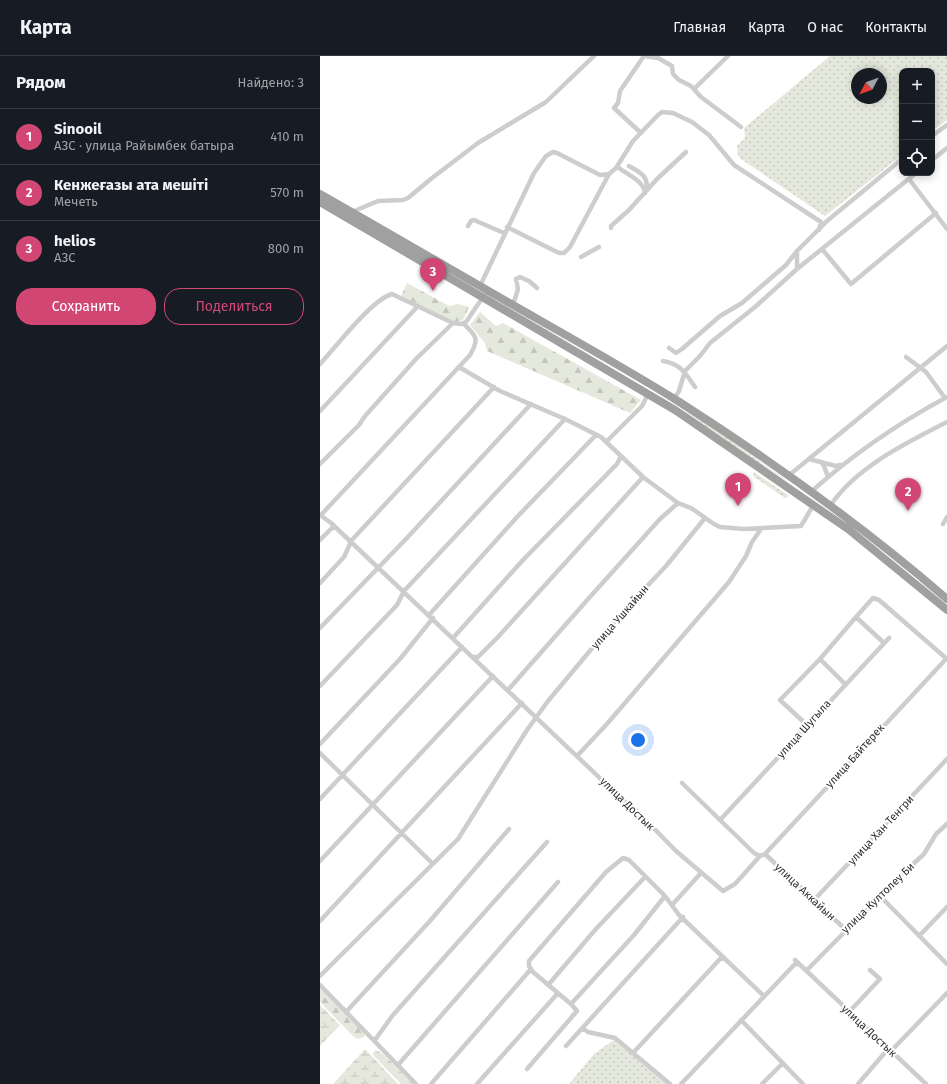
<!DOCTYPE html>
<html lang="ru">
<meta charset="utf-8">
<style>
body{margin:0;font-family:"Fira Sans",sans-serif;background:#242831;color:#f1f3f6}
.controls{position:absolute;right:12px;top:12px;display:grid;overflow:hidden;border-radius:8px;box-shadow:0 2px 10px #0003}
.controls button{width:36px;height:36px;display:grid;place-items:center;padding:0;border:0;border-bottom:1px solid #363941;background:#171b24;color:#f1f3f6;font:20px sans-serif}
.compass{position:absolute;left:531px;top:12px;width:36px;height:36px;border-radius:50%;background:#171b24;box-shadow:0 2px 10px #0003;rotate:229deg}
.you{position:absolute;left:318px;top:684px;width:14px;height:14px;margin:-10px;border:3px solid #fff;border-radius:50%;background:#1a73e8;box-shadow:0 0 0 6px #1a73e833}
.badge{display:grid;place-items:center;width:26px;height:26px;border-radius:50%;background:#d24674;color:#fff;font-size:13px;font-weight:700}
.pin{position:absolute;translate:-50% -33px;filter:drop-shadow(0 1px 2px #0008)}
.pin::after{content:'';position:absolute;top:21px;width:14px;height:12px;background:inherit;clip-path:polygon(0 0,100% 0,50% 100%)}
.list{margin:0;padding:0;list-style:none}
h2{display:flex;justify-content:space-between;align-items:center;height:52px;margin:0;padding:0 16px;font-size:17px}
h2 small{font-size:13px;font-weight:400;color:#9ea1a6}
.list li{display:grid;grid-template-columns:26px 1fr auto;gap:12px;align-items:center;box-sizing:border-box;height:56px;padding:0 16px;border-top:1px solid #363941}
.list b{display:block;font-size:15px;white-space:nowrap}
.list p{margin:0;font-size:13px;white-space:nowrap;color:#9ea1a6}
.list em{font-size:13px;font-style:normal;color:#9ea1a6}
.actions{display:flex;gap:8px;padding:12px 16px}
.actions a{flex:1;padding:9px 0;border:1px solid #d24674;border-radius:16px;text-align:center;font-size:14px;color:#d24674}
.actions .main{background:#d24674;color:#fff}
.icon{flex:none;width:22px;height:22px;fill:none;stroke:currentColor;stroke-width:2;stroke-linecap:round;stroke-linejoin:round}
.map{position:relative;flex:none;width:627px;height:1028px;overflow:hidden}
header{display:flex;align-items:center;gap:24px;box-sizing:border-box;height:56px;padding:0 20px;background:#171b24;border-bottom:1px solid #363941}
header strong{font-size:19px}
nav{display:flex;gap:22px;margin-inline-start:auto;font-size:14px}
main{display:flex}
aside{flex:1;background:#171b24}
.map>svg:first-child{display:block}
.grass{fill:url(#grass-dots);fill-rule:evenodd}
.forest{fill:url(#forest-firs)}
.wetland{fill:url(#wetland-marsh)}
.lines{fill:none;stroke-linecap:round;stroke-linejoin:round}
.minor{stroke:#cdcdcd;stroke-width:4.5}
.trunk{stroke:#a0a0a0;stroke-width:8}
.labels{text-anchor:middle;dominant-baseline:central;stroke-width:4;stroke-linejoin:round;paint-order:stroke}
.street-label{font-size:11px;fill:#303030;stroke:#fff}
</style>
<header>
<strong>Карта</strong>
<nav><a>Главная</a><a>Карта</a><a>О нас</a><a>Контакты</a></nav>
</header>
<main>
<aside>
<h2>Рядом<small>Найдено: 3</small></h2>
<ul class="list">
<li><span class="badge">1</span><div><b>Sinooil</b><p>АЗС · улица Райымбек батыра</p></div><em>410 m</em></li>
<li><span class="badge">2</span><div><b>Кенжеғазы ата мешіті</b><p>Мечеть</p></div><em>570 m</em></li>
<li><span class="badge">3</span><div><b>helios</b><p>АЗС</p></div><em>800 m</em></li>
</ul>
<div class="actions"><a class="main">Сохранить</a><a>Поделиться</a></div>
</aside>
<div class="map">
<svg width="627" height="1028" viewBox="0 0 627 1028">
<defs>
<pattern id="grass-dots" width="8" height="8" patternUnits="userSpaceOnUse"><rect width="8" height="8" fill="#e5e8dc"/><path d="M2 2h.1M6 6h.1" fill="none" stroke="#c5c7bd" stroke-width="1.8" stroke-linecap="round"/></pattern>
<pattern id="forest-firs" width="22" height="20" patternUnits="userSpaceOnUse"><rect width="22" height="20" fill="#e5e8dc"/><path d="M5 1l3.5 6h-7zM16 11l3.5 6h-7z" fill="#c5c7bd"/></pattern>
<pattern id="wetland-marsh" width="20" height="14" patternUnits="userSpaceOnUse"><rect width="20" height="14" fill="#e5e8dc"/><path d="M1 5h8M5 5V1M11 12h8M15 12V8" fill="none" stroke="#c5c7bd"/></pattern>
</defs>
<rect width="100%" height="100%" fill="#fff"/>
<path class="grass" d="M510,0H627V64L612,75V15H582V99L505,160L421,103L418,99L417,90L425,82L424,72ZM537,18H561V42H537Z
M163,235L399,376L474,430L351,349L162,237Z
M434,416L469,440L465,442L433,420Z
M294,984L348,1028H249L274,998Z"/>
<path class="forest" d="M87,227L129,250L138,248L149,251L143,264L136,266L81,240Z
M160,256L176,270L183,267L321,344L310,357L167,295L165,287L150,269Z
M0,931L45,978L44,981L38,983L34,981L0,946Z
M56,994L64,999L93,1028H81L54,1000L53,997Z"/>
<path class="wetland" d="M0,949L20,969L0,990Z
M45,993L78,1028H13Z"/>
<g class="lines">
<path class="minor" d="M324,0L338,2L352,10L353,18L359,24L371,30L381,41L421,71
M374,33L408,0
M321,77L294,52L298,47L300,35L324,0
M612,80L627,69
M612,104L627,92
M309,110C320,116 330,121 326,135
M299,112C308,119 324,125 325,137
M589,123L627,173
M32,156L58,145L83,144L88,142L112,122L158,87L226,46L274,0
M148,170L151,165L154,164L184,177
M187,171L239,197H244L250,191L289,118L296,112L313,85L338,59L342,56L353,57L372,66L389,79L414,109L501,166L499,174
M291,172V170L309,154L337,123L366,96
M502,193L531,228L616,157
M261,201L279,191
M477,213V197
M160,230L214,117L226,100L233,96L237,97L280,119L289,118
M193,249L198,233L196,223L200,221L209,225L217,232
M349,292L356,297L362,293L400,260L422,247L466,209L477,195L507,165L582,103
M586,301L606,316L625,342
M343,305C361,308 365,317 375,331
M0,308C16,291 51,244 72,238L133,267L141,268L146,266L163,241
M139,311L180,335L245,363L281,381L323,421L358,447L371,452L394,468L400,471L424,473L481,470L494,448
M354,343L359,335L365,315L380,300L390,287L435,251L477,213L596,117
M0,355L98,250
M286,386L322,350L328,338
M489,403L516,410L520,409
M501,406L504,410L508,421
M0,408L39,369L45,360L96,303L133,267
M468,420L627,290
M491,436C533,398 577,368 627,341
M510,450C536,411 586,387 627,366
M0,459L11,467L303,744L312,750L356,795L403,835L415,828L440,800L445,798L626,603
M1,459L150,299C160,282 156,280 144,268
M623,468L627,461
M0,484L14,470
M30,486L174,331
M0,527L24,501L31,486
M109,559L197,461L276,379
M0,572L86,483L211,348
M133,582L203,504L297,408L301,400
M564,587L536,561L553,542L559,544L627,603
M152,601H158L178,581L323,421
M500,603L525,628
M0,630L77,549L84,535L245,363
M188,634L269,542L340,463L358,447
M487,669L460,644L500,603L536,561
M0,688L80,603L113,562
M0,697L112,807
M257,700L286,669L409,526L426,500L432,486L441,473
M362,727L434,797L440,800
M0,743L142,591
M400,764L569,582
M445,798L526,874
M0,805L173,620
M560,840L627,908
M494,844L627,703
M352,849L381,817
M0,865L202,647
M599,880L627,851
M475,904L606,1028
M486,915L579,821L604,798L616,778L627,768
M0,920L138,783L207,674L228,645L299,560L346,510L385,462
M229,928L275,874L325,821
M0,929L96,1028
M251,948L314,879L345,840
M26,956L109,866L189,773
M529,956L560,923L550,914
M421,964L483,1028
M262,972L268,976L295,982L350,1028
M55,984L73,959L227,786
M246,990L363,861
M571,995L627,937
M313,997L400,903L404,902
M78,1009L238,826
M207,1013L257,955L251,948L213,916L209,910V905L286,816L303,802L309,804L345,840L359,859L444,940
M111,1028L211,913
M157,1028L238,937
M361,1028L474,909L478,907
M442,1028L463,1007
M538,1028L568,993"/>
<path class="trunk" d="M0,138C60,172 120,207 179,241C240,276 302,310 361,347C453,406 544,471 627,543
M0,146L355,354L528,473L627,554"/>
</g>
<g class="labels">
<g class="street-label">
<text transform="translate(300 561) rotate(-49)">улица Ушкайын</text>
<text transform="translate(484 673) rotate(-48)">улица Шугыла</text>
<text transform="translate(535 700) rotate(-48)">улица Байтерек</text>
<text transform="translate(307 748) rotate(44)">улица Достык</text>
<text transform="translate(561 774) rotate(-47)">улица Хан Тенгри</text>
<text transform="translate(485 836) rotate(43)">улица Аккайын</text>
<text transform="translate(558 842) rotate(-44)">улица Култолеу Би</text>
<text transform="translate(549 975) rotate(43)">улица Достык</text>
</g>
</g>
</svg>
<div class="controls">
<button>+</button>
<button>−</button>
<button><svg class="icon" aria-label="locate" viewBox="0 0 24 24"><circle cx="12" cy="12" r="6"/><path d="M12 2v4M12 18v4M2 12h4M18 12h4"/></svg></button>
</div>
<svg class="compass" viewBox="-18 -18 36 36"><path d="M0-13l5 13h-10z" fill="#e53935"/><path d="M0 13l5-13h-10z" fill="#9ea1a6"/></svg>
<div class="you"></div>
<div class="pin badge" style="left:418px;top:450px">1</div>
<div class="pin badge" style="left:588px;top:455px">2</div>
<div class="pin badge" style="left:113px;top:235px">3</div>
</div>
</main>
